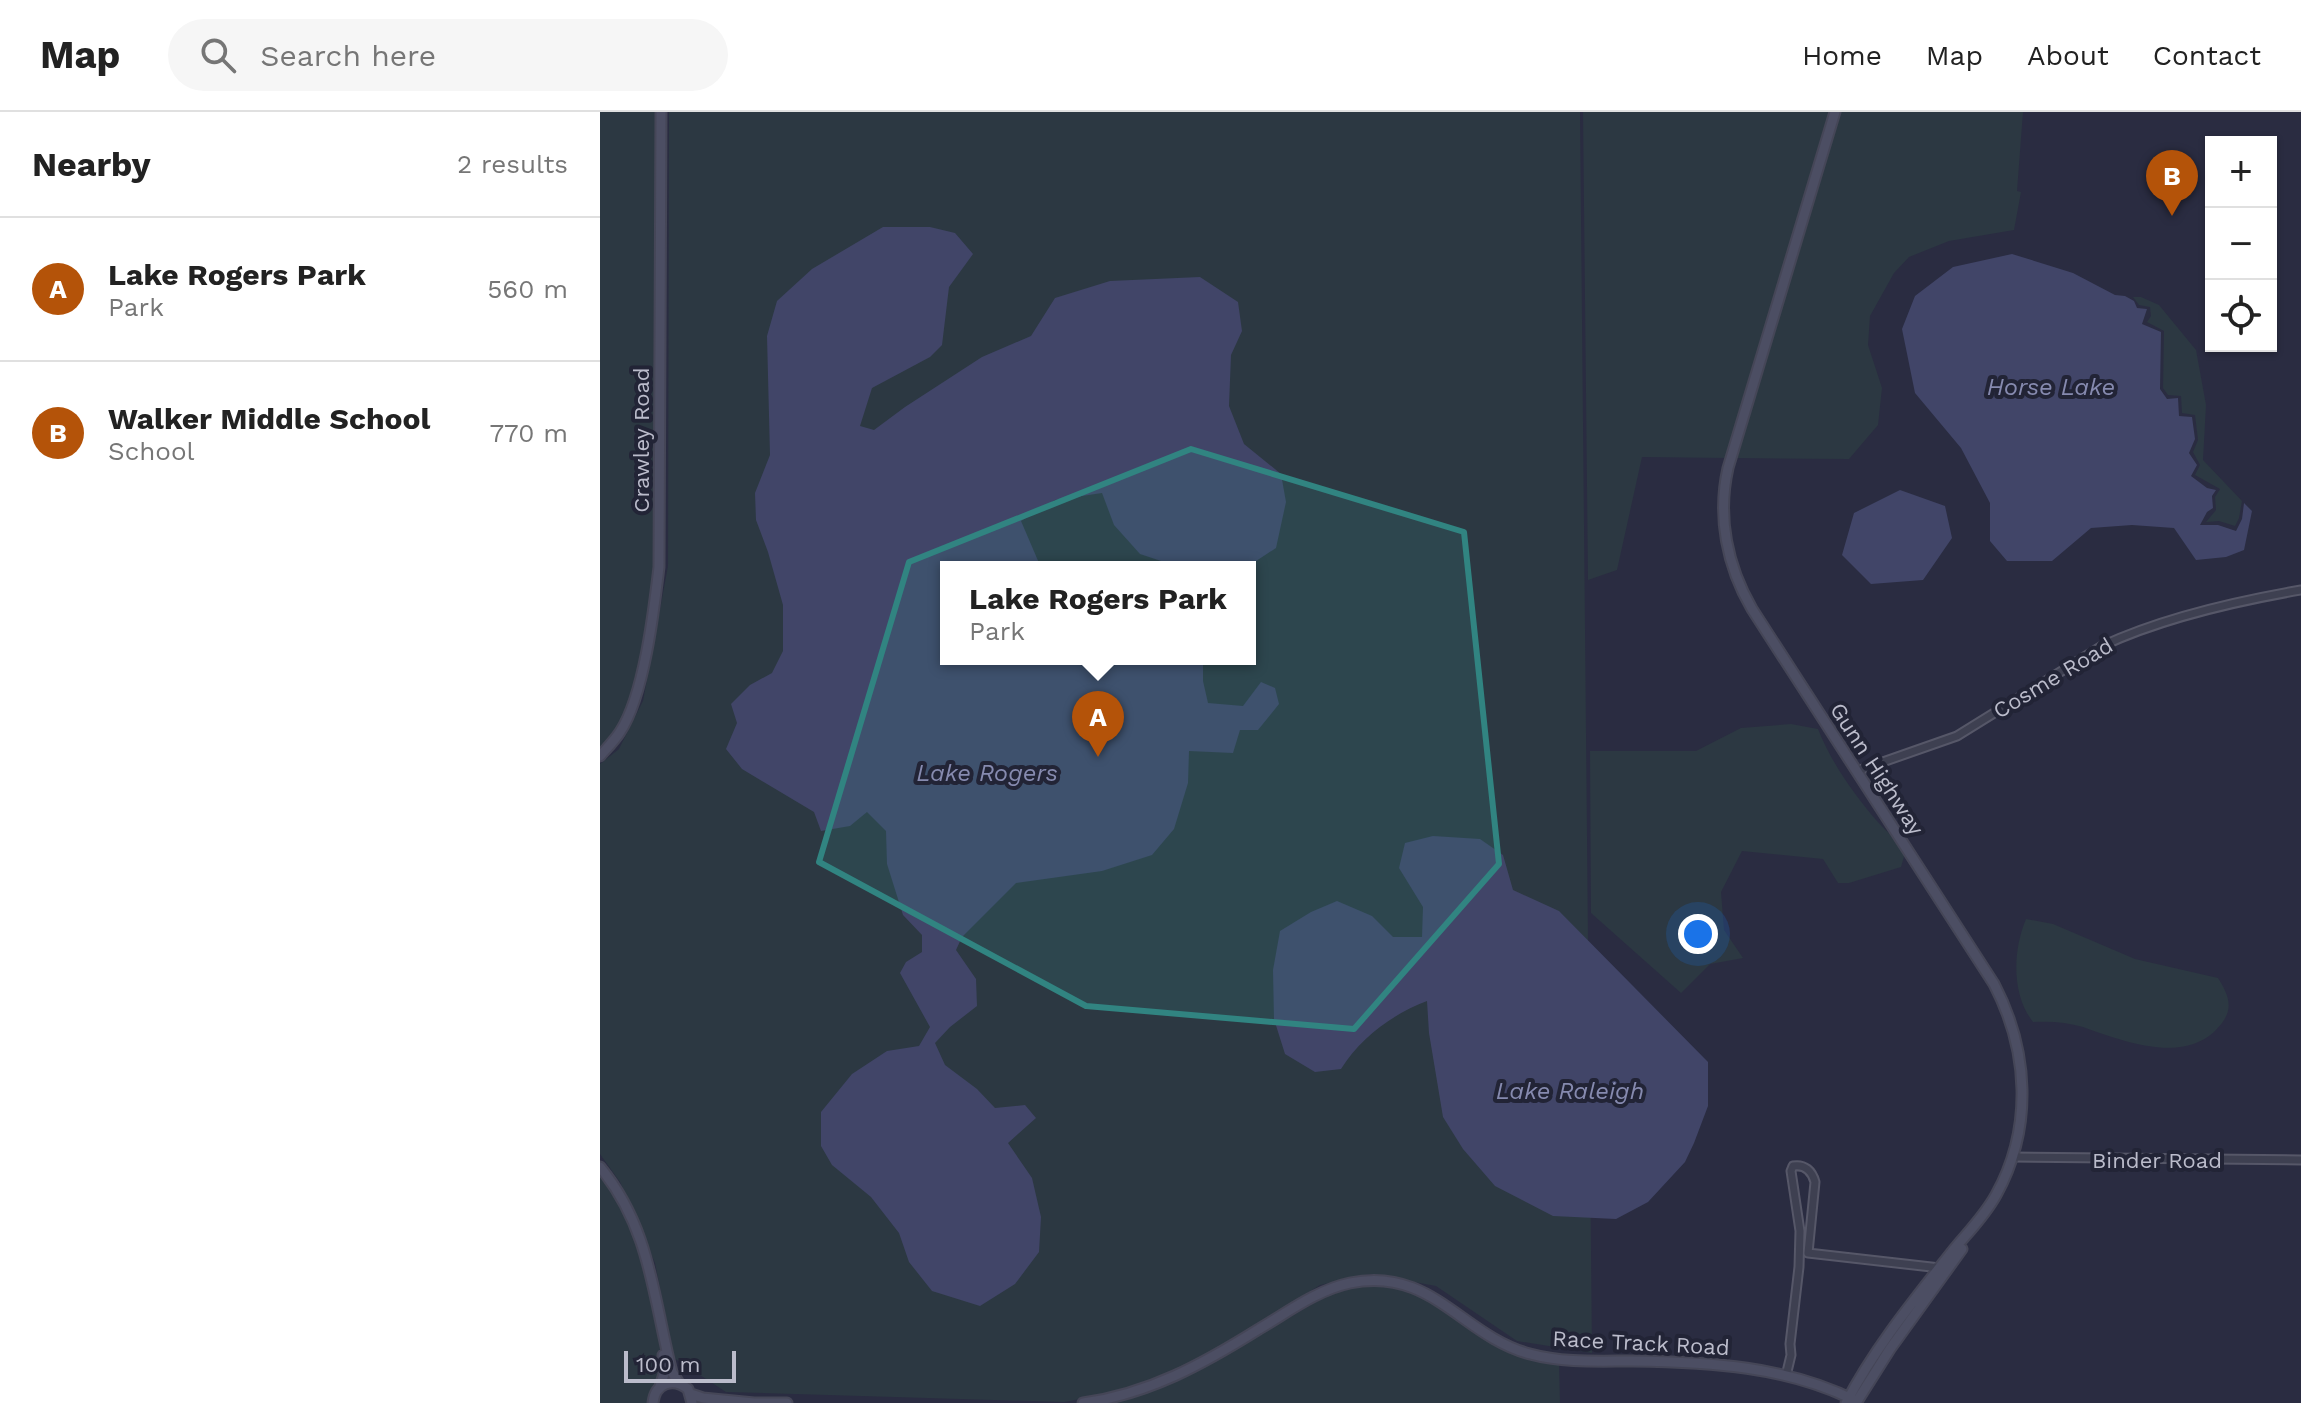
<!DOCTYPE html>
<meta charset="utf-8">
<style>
body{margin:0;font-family:"Work Sans",sans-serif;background:#f6f6f6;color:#222}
.controls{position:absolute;right:24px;top:24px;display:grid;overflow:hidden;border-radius:0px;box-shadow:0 2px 6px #0004}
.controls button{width:72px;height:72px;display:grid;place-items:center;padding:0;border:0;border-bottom:2px solid #e0e0e0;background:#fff;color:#222;font:40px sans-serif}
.scale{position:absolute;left:24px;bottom:20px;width:112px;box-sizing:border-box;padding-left:8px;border:4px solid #bbbccb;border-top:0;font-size:22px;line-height:28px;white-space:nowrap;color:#bbbccb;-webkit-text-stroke:6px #222436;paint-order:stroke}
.you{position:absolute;left:1098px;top:822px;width:28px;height:28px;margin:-20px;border:6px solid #fff;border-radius:50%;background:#1a73e8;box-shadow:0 0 0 12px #1a73e833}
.badge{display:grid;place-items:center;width:52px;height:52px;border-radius:50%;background:#b45309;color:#fff;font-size:26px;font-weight:700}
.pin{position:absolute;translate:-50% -66px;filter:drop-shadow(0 2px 4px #0008)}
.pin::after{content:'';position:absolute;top:42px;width:28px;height:24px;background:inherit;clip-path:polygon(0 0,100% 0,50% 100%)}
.popup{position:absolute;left:340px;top:449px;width:316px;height:104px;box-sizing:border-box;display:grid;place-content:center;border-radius:0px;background:#fff;filter:drop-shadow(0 2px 6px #0005);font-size:26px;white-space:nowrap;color:#767676}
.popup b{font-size:30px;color:#222}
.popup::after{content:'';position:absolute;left:50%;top:100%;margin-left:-16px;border:16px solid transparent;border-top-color:#fff}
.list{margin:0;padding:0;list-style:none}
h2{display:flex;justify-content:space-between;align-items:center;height:104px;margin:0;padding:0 32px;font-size:34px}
h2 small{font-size:26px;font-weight:400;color:#767676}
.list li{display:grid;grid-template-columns:52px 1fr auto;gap:24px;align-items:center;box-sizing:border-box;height:144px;padding:0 32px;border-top:2px solid #e0e0e0}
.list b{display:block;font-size:30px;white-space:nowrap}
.list p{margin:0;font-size:26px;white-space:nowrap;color:#767676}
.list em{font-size:26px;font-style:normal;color:#767676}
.icon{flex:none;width:44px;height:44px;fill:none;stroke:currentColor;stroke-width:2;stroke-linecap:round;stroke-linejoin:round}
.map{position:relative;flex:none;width:1701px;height:1291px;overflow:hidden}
header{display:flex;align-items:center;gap:48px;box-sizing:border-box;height:112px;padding:0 40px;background:#fff;border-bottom:2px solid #e0e0e0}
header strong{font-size:38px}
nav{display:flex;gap:44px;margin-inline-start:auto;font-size:28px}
.search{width:560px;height:72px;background:#f6f6f6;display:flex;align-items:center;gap:20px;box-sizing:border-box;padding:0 28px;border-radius:44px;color:#767676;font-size:30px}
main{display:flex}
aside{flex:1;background:#fff}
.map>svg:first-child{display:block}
.green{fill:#2c3842;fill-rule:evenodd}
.water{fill:#414568}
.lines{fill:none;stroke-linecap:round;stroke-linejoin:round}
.street-casing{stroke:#565768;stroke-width:11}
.secondary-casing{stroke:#454657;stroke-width:13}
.street{stroke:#3e4051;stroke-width:7}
.secondary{stroke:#4c4e63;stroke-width:9}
.marked{fill:#318481;fill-opacity:0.2;stroke:#318481;stroke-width:6;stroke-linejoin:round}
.labels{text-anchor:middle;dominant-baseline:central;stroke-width:8;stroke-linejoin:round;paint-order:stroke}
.street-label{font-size:22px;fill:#bbbccb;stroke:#222436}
.water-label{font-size:24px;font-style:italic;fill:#868aaf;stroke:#222436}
</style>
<header>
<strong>Map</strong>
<div class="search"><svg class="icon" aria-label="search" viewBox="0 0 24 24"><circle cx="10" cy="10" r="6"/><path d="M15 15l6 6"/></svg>Search here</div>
<nav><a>Home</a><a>Map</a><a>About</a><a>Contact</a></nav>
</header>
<main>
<aside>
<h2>Nearby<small>2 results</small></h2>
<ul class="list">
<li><span class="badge">A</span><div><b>Lake Rogers Park</b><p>Park</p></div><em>560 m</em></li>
<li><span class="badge">B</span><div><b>Walker Middle School</b><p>School</p></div><em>770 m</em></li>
</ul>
</aside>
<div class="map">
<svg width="1701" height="1291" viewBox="0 0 1701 1291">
<rect width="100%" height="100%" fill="#2a2c41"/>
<path class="green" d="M0,0H57L55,455C50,505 43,568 20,613C15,622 7,630 0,638Z
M69,0H980L992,1241L917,1229L836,1174L771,1162L720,1173L600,1249L534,1277L464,1290L126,1280L74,1246L55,1151L20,1070L0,1042V652L19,637L43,589L68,454ZM346,455H650V547H346Z
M983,0H1231L1126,346L1042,345L1017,458L988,468Z
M1239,0H1423L1417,79L1421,80L1414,118L1349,129L1309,145L1294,161L1270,204L1268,233L1282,276L1278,313L1249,347L1135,346Z
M1533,185H1541L1559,193L1596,238L1606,293L1603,348L1642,389L1639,406L1635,414L1619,409L1606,410L1616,398L1615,385L1620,377L1595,363L1600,353L1593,340L1598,328L1595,303L1582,301L1581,284L1568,283L1563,276L1564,219L1547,210L1551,204L1550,195L1539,193Z
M1191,612L1218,617C1231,650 1253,681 1276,708C1286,719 1297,728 1305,741L1301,755L1249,771H1238L1223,747L1142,739L1121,780L1124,818L1143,846L1110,852L1081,881L991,801L990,639H1096L1141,616Z
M1426,807L1453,812L1535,847L1618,866C1628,882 1634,895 1622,911C1589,955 1526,930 1483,915C1467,910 1450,909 1433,910C1411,882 1413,838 1426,807Z
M0,1061C11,1074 23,1093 30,1109C44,1144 66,1225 60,1262C59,1273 51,1280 49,1291H0Z
M774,1173L796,1175L824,1184L901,1236L929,1246L959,1252L960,1291H509L578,1269L732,1181L751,1175Z"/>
<path class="water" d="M283,115H330L355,121L373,142L349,175L342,233L330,245L272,276L260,314L274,318L305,295L382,245L431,224L455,186L510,169L600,165L638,190L642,219L631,243L629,294L644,332L681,362L686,390L676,436L647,455H579L540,442L514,413L502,381L455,388L421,409L439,451L445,455H346V547H603V569L608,591L643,594L661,570L675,576L679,592L658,618H640L633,641L589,639L588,671L574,717L552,743L502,759L416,771L362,825L356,838L376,867L377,894L350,915L335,931L345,953L377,977L395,996L425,993L436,1006L408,1031L432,1066L441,1105L439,1140L415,1172L380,1194L332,1179L309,1150L299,1121L271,1085L232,1053L221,1034V1000L252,962L287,939L319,934L330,915L300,861L306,850L322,840V823L303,803L287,752L286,719L267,700L250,714L221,719L214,700L142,657L126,637L137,611L131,592L150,573L172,561L183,539V493L168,440L156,408L155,381L170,343L167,224L177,189L212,157Z
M1412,142L1473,161L1515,183L1525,184L1534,189L1537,196L1547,197L1542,212L1561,220L1560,277L1567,287L1578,286L1579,304L1592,305L1595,327L1589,341L1597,353L1591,364L1607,376L1616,378L1612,384L1613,396L1607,400L1600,413H1618L1636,419L1642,407L1644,391L1652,399L1644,438L1626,445L1596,448L1574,416L1532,413L1491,416L1452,449H1407L1390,429V391L1361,336L1315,281L1302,217L1315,184L1353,155Z
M1300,378L1345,394L1352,426L1323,468L1271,472L1242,443L1254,401Z
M833,724L880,727L903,743L913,778L959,799L1108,950V994L1094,1031L1085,1050L1048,1090L1016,1107L953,1104L895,1074L863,1037L843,1005L829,921L827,889C793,902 761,925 741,957L715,960L685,942L674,907L673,858L680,819L711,800L737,789L772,804L793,825H822L823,795L799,756L805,731Z"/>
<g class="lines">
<defs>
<path id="street" d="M1257,659L1357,624L1502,534C1560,507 1637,489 1701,478
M1413,1045L1701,1048
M1186,1264L1191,1243L1190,1232L1199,1155L1200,1119L1191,1059L1193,1054C1205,1052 1212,1059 1215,1070L1208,1141L1340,1156"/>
<path id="secondary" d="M1235,0L1128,356C1117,405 1127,454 1152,497L1394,872C1429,939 1433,1016 1396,1083C1384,1105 1367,1121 1351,1141C1314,1188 1274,1237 1246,1291
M0,644C7,636 15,628 20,620C44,584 54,498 59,455L61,0
M0,1055C51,1117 53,1186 72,1260L79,1271
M60,1274L64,1262L63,1243
M91,1282L103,1286L154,1291
M53,1291C55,1271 73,1265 88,1277L92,1291
M150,1291H187
M483,1291C549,1282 603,1252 659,1217C688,1200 717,1178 750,1171C831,1154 862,1224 930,1242C963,1251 999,1249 1032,1249C1109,1250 1187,1254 1256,1289
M1256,1291L1290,1237L1362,1137"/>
</defs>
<use href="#street" class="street-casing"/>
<use href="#secondary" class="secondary-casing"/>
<use href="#street" class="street"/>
<use href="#secondary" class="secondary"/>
</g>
<path class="marked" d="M591,337L864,420L899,752L754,917L486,894L219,750L309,450Z"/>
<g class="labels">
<g class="street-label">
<text transform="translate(41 328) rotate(-90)">Crawley Road</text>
<text transform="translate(1453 566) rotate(-31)">Cosme Road</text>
<text transform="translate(1277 657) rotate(57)">Gunn Highway</text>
<text x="1557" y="1048">Binder Road</text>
<text transform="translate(1041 1231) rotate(3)">Race Track Road</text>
</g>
<g class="water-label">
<text x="1451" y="275">Horse Lake</text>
<text x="387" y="661">Lake Rogers</text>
<text x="970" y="979">Lake Raleigh</text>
</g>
</g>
</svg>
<div class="controls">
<button>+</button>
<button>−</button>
<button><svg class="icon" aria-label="locate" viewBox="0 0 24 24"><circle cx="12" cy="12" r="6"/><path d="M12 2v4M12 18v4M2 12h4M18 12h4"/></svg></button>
</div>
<div class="scale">100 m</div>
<div class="you"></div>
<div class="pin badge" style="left:498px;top:645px">A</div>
<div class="popup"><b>Lake Rogers Park</b>Park</div>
<div class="pin badge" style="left:1572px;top:104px">B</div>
</div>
</main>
